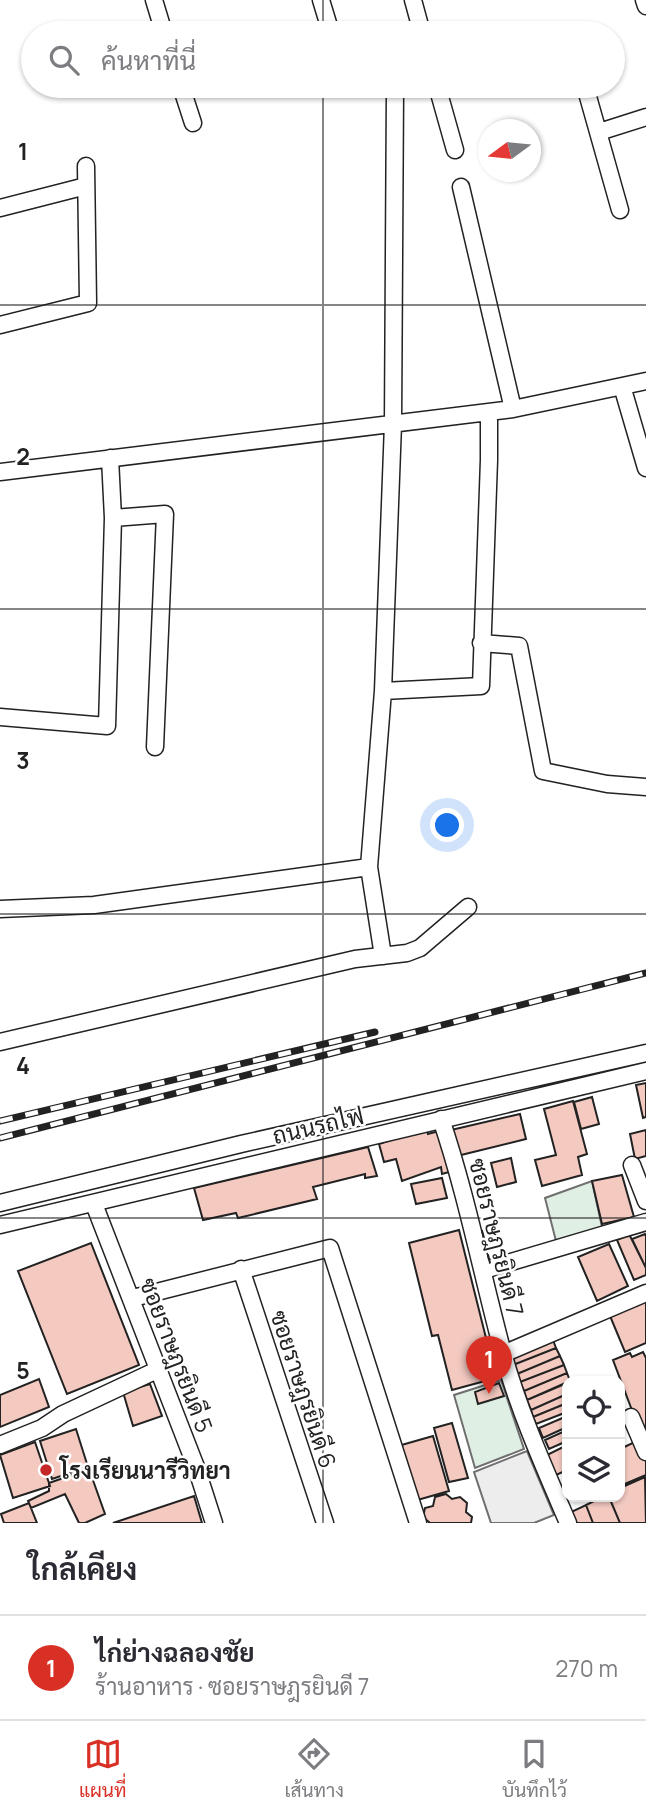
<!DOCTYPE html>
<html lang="th">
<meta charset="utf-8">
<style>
body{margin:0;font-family:Manrope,Sarabun,sans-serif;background:#f2f2f3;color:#2b2b33}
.controls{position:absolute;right:21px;bottom:21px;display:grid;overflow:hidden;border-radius:14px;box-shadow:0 2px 5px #0004}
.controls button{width:63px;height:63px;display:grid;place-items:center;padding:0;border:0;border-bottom:2px solid #e1e1e2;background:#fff;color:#2b2b33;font:35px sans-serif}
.compass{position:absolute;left:478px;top:119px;width:63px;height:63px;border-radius:50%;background:#fff;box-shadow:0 2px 5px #0004;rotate:255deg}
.you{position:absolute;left:448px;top:826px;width:24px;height:24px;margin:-18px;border:5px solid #fff;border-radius:50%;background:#1a73e8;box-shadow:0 0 0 10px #1a73e833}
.badge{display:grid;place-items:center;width:46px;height:46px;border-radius:50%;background:#d93025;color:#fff;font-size:23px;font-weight:700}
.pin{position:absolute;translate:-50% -58px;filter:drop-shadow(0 2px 4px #0008)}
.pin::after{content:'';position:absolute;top:37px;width:24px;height:21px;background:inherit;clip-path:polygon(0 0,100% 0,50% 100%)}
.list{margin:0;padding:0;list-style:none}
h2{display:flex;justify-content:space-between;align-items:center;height:91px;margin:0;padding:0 28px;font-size:30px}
h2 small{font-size:23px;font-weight:400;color:#7c7c81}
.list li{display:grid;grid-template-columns:46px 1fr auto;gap:21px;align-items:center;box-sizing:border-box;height:105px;padding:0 28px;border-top:2px solid #e1e1e2}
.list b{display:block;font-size:26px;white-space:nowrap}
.list p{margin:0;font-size:23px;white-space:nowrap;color:#7c7c81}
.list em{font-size:23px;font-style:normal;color:#7c7c81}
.icon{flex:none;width:38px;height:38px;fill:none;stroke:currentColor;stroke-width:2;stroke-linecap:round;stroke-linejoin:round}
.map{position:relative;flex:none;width:646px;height:1523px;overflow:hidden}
.search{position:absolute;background:#fff;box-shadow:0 2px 5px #0004;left:21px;right:21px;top:21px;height:77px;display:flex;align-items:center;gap:18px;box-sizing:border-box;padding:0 24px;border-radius:38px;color:#7c7c81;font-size:26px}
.sheet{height:196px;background:#fff}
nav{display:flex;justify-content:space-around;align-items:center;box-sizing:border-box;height:98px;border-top:2px solid #e1e1e2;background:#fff;font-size:19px;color:#7c7c81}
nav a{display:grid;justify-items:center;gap:4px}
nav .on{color:#d93025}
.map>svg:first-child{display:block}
.green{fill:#e0efe3;stroke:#6f6f6f;stroke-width:2}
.parking{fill:#ededed;stroke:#6f6f6f;stroke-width:2}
.building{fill:#f3c9c0;stroke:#222;stroke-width:2}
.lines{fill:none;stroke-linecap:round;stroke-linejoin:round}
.minor-casing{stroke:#222;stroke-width:19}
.minor{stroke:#fff;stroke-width:16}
.rail-casing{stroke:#222;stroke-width:7}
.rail{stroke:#fff;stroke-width:4.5;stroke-dasharray:13;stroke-linecap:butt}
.fence{stroke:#222;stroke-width:2;stroke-dasharray:9 3.5;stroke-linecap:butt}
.grid{fill:none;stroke:#222;stroke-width:2;stroke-opacity:0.55}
.poi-dot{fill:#c62828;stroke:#fff;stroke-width:2.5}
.labels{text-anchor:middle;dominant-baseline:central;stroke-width:5;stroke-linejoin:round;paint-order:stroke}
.street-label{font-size:23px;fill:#222;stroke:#fff}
.poi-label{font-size:23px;font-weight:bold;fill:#222;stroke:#fff;text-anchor:start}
.grid-label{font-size:23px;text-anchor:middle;font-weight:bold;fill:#222;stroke:#fff;stroke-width:5;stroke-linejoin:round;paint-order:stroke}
</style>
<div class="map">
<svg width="646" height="1523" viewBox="0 0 646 1523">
<rect width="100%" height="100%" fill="#fff"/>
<path class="green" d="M592,1181L602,1227L556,1241L545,1198Z
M501,1380L524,1449L475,1468L454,1395Z"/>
<path class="parking" d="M527,1451L554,1515L534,1523H491L474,1472Z"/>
<path class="building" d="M646,1083V1117L643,1118L636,1085Z
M592,1097L599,1124L581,1129L574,1102Z
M573,1101L587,1154L578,1157L582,1175L542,1186L535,1160L556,1155L544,1109Z
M520,1114L526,1139L457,1156L451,1130Z
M427,1128L428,1134L439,1131L449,1172L442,1174L441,1167L402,1181L396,1159L384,1162L379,1144Z
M646,1130V1156L635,1159L630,1134Z
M368,1147L377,1176L365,1178V1174L313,1187L317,1199L238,1218L236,1213L203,1220L194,1188Z
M511,1158L516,1182L497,1187L491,1163Z
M622,1175L634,1217L602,1224L592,1181Z
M442,1178L447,1198L416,1204L411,1184Z
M459,1230L496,1378L452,1390L438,1335L432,1336L409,1243Z
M629,1234L646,1268V1275L634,1280L617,1240Z
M645,1234L646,1236V1268L632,1239Z
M91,1243L139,1365L67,1394L18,1271Z
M609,1244L628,1286L597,1301L578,1257Z
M646,1301V1343L625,1352L610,1316Z
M553,1340L556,1348L513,1365L510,1355Z
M556,1348L560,1356L517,1374L513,1365Z
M643,1352L646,1358V1432L641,1434L613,1360L630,1353L632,1357Z
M560,1356L564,1365L520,1382L517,1374Z
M564,1365L567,1373L524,1391L520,1382Z
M567,1373L570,1381L527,1400L524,1391Z
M39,1379L49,1407L0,1427V1395Z
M499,1383L504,1396L478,1404L475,1392Z
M567,1383V1394L531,1410L527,1400Z
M150,1384L162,1416L133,1426L123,1392Z
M567,1394V1403L533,1417L531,1410Z
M567,1403V1412L536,1424L533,1417Z
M567,1416V1427L543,1438L539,1428Z
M452,1423L468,1478L449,1482L434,1428Z
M76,1429L88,1467L52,1479L40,1441Z
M567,1430V1441L549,1449L545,1440Z
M433,1436L449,1491L414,1501L398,1446Z
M639,1440L646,1456V1475L620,1486V1449Z
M35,1442L50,1486L13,1498L0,1455Z
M567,1445V1470L554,1476L545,1456Z
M89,1469L105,1514L85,1523H79L65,1494L31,1508L28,1501L49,1491V1483Z
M645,1477L646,1523H620L609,1497H620V1488Z
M446,1494L452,1499L460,1497L467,1503L466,1512L472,1517L471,1523H430L423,1517L425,1508L433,1506L435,1497Z
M194,1496L202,1523H113Z
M602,1497H609L620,1523H593L586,1505Z
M29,1503L37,1523H4L1,1514Z
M586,1505L593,1523H573L569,1513Z"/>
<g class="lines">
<defs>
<path id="minor" d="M154,0L164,33
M321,0L331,33
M413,0L422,33
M644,0L646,6
M181,86L193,123
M437,86L455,150
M585,86L620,210
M599,132L646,117
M461,187L513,409
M0,208L86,186
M0,325L88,303L86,166
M622,386L646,468
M0,472L513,409L646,381
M113,518L165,514L155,747
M481,643L519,646L543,771L607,784L646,787
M383,691L481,686L489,460V412
M0,717L107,726L113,518L110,458
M0,909L94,905L369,867
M383,956L369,867L383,691L393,424L395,88
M0,1042L355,959L407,953L420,948L468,907
M441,1119C467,1196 482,1275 503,1353C519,1411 544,1467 568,1523
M632,1165L646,1201
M0,1203L241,1144L646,1053
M94,1204L196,1467L214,1523
M0,1225L646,1071
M241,1269L325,1523
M484,1270L646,1222
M133,1298L330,1248L418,1523
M503,1354L646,1293
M631,1417L646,1452
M0,1445L42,1428L63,1414L157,1370"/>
</defs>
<use href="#minor" class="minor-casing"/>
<use href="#minor" class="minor"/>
<defs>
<path id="rail" d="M0,1121L375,1032
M0,1138L646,973"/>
</defs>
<use href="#rail" class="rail-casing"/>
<use href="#rail" class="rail"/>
<path class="fence" d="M482,1230L490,1263L492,1262"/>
</g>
<path class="grid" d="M323,0V33M323,86V1523M0,305H646M0,609H646M0,914H646M0,1218H646"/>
<circle class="poi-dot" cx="46" cy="1470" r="7"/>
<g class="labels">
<g class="street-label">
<text transform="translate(318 1125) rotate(-13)">ถนนรถไฟ</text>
<text transform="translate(497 1237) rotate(76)">ซอยราษฎรยินดี 7</text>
<text transform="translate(177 1355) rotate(69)">ซอยราษฎรยินดี 5</text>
<text transform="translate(304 1389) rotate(72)">ซอยราษฎรยินดี 6</text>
</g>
<g class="poi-label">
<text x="60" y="1470">โรงเรียนนารีวิทยา</text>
</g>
</g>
<g class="grid-label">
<text x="23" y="160">1</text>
<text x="23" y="465">2</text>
<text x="23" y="769">3</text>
<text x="23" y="1074">4</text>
<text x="23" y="1379">5</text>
</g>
</svg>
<div class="controls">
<button><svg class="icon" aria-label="locate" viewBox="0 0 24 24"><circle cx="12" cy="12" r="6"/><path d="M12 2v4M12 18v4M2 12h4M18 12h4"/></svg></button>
<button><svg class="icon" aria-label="layers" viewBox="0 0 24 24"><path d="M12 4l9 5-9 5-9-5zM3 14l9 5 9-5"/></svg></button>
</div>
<svg class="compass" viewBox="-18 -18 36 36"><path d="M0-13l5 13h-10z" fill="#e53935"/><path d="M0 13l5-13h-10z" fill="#7c7c81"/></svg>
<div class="you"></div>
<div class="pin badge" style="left:489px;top:1394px">1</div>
<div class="search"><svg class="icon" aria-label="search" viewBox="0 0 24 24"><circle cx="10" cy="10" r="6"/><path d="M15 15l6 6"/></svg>ค้นหาที่นี่</div>
</div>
<section class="sheet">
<h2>ใกล้เคียง<small></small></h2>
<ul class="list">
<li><span class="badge">1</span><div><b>ไก่ย่างฉลองชัย</b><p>ร้านอาหาร · ซอยราษฎรยินดี 7</p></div><em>270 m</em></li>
</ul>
</section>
<nav>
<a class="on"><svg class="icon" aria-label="map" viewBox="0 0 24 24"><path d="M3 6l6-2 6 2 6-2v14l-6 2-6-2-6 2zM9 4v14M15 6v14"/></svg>แผนที่</a>
<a><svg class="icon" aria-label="directions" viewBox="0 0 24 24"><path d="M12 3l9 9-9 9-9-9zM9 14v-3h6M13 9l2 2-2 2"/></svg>เส้นทาง</a>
<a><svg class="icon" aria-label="saved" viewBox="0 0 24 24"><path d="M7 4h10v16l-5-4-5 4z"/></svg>บันทึกไว้</a>
</nav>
